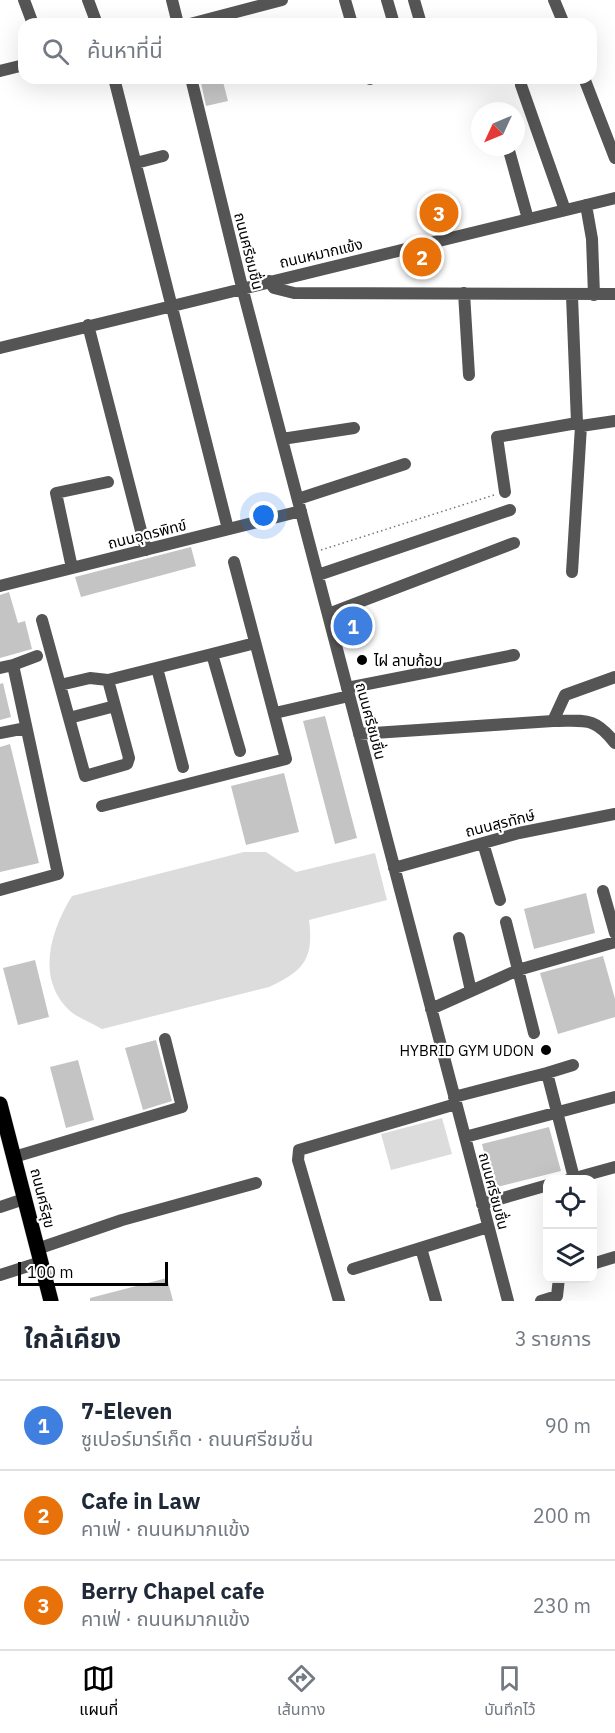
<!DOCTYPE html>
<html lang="th">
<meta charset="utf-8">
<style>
body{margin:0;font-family:"IBM Plex Sans","Noto Sans Thai",sans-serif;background:#f6f6f7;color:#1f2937}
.controls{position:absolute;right:18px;bottom:18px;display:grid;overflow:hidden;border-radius:12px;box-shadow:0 6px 24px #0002}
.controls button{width:54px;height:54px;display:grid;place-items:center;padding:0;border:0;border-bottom:2px solid #e0e1e3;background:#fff;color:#1f2937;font:30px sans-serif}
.compass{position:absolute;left:471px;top:102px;width:54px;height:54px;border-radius:50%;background:#fff;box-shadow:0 6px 24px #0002;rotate:226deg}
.scale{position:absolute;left:18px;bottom:15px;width:150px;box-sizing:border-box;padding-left:6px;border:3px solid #000;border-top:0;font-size:16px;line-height:21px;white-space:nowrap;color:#000;-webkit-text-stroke:4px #fff;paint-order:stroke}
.you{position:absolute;left:264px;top:516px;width:21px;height:21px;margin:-15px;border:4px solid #fff;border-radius:50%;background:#1a73e8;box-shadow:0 0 0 9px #1a73e833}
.badge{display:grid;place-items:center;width:39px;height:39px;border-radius:50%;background:#000;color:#fff;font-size:20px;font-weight:700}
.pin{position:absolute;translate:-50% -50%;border:3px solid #fff;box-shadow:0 2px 6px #0006}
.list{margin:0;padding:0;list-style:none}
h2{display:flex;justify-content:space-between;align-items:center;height:78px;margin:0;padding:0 24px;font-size:26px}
h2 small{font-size:20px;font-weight:400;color:#747a83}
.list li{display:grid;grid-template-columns:39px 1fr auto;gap:18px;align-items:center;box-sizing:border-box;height:90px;padding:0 24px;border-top:2px solid #e0e1e3}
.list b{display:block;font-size:22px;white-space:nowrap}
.list p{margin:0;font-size:20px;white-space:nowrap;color:#747a83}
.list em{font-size:20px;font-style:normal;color:#747a83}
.icon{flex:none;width:33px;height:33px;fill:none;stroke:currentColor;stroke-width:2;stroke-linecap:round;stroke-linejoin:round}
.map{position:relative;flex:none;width:615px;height:1301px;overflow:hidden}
.search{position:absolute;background:#fff;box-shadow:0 6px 24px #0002;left:18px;right:18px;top:18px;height:66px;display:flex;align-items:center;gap:15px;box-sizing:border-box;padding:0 21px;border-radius:18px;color:#747a83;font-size:22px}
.sheet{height:348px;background:#fff}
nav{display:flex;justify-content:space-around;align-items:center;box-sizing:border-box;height:84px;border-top:2px solid #e0e1e3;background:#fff;font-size:16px;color:#747a83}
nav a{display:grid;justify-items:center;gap:3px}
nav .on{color:#000}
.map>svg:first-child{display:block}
.green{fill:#dcdcdc}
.building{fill:#c4c4c4}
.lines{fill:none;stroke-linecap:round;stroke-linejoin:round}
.major-casing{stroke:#dbdbdb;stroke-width:16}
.path{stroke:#777;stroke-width:1.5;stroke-dasharray:1.5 3;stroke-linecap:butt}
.minor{stroke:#555;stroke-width:12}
.major{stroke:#000;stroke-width:15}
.poi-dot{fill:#000;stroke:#fff;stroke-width:2}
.labels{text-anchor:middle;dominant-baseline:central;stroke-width:4.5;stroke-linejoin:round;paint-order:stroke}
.street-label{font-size:15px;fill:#000;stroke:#fff}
.poi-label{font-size:15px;fill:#000;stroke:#fff;text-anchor:start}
</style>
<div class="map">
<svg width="615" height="1301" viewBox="0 0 615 1301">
<rect width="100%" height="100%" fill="#fff"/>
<path class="green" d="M244,852H266L296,872L375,853L387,900L309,920C314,959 304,971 269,987L102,1029C92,1023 78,1018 70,1011C35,979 51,930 72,896Z
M442,1118L452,1154L391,1170L381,1134Z"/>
<path class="building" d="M222,78L228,101L206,106L201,83Z
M191,547L196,566L81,597L75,577Z
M9,592L18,623L25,621L32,649L0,658V595Z
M359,611L366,638L347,644L340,618Z
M3,683L11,717L0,720V684Z
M325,716L357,838L335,844L303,721Z
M10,744L39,863L0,872V747Z
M284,773L299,832L246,845L231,786Z
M586,893L595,933L534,949L524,909Z
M603,956L615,999V1017L558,1034L540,973Z
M35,960L49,1017L18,1025L3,968Z
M156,1040L172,1101L143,1110L125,1048Z
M78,1060L94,1120L66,1128L50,1067Z
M549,1127L561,1171L493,1188L482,1144Z
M167,1278L173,1301H90V1298Z"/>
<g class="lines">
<defs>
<path id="major" d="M0,1104L51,1301"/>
</defs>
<use href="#major" class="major-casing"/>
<path class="path" d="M321,550L494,495"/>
<path class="minor" d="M24,0L33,24
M88,0L97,24
M172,0L178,24
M345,0L352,24
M387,0L394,24
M414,0L421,24
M554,0L564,24
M190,24L282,0
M0,71L24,65
M114,78L228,529
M191,78L242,287L508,1301
M370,78V79
M584,78L615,158
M521,85L565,210
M508,147L528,219
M136,163L163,156
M586,205L592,239L594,295
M269,281L274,288L294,293L615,294
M464,293L469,375
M572,296L577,423L581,426L615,421
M88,325L146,550
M0,348L615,198
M282,439L354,428
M505,492L497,437L577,423
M298,499L405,464
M72,568L56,493L108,482
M572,572L581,426
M318,575L510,510
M0,586L301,511
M328,614L514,543
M42,620L85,776L127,764L129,758L108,680
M13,665L37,656
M0,668L13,665L58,874L0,890
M157,668L183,767
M60,685L90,678L108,680L212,654
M347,688L514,655
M275,713L349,696
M69,718L115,706
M553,721C585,721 594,716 615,743
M0,733L26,728
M359,734L553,721L565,695L615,677
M240,751L212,654L255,643
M102,806L286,759L234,562
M483,843L500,900
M394,868L519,833L615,814
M603,891L615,933
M506,922L534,1033
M459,938L471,991
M431,1009L518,970L615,942
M547,1073L573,1065
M454,1097L547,1073L574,1178
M465,1137L615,1097
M14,1157L182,1107L165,1039
M568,1180L615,1167
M482,1204L548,1185
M0,1207L24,1199
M421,1248L436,1301
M37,1249L122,1220L256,1183
M592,1264L615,1257
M353,1269L488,1227
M0,1275L41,1262
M339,1301L298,1160L299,1150L456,1104
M541,1301L557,1296L559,1278"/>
<use href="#major" class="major"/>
</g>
<g class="poi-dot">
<circle cx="362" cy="660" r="6"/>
<circle cx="546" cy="1050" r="6"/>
</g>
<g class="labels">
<g class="street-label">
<text transform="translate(249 251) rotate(76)">ถนนศรีชมชื่น</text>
<text transform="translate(321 253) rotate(-13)">ถนนหมากแข้ง</text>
<text transform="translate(147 534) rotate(-14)">ถนนอุดรพิทข์</text>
<text transform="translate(371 721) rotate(75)">ถนนศรีชมชื่น</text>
<text transform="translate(500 823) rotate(-14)">ถนนสุรทักษ์</text>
<text transform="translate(494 1191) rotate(75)">ถนนศรีชมชื่น</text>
<text transform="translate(43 1198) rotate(76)">ถนนศรีสุข</text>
</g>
<g class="poi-label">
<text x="374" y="660">ไฝ ลาบก้อบ</text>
<text x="534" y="1050" text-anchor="end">HYBRID GYM UDON</text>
</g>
</g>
</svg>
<div class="controls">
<button><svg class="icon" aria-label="locate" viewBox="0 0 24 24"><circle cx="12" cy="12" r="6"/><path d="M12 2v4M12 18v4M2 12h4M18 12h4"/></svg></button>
<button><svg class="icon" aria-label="layers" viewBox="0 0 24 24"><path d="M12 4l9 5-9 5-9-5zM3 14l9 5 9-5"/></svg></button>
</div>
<svg class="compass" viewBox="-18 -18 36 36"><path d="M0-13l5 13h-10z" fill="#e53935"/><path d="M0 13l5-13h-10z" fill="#747a83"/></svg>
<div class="scale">100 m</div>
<div class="you"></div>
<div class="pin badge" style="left:353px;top:626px;background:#3f7fe0">1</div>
<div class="pin badge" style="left:422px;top:257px;background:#e8710a">2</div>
<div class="pin badge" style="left:439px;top:213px;background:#e8710a">3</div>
<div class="search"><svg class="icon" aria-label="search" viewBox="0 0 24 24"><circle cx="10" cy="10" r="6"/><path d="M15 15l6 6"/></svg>ค้นหาที่นี่</div>
</div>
<section class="sheet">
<h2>ใกล้เคียง<small>3 รายการ</small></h2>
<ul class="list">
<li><span class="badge" style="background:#3f7fe0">1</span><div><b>7-Eleven</b><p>ซูเปอร์มาร์เก็ต · ถนนศรีชมชื่น</p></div><em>90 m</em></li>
<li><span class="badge" style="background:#e8710a">2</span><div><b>Cafe in Law</b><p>คาเฟ่ · ถนนหมากแข้ง</p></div><em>200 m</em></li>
<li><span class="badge" style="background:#e8710a">3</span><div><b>Berry Chapel cafe</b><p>คาเฟ่ · ถนนหมากแข้ง</p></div><em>230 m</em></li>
</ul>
</section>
<nav>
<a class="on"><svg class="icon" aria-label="map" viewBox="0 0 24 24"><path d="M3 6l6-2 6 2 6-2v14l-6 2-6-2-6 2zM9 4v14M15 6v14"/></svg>แผนที่</a>
<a><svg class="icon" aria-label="directions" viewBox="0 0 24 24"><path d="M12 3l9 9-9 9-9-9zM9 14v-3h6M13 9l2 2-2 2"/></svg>เส้นทาง</a>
<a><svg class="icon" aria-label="saved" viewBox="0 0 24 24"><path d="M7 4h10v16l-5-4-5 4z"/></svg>บันทึกไว้</a>
</nav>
